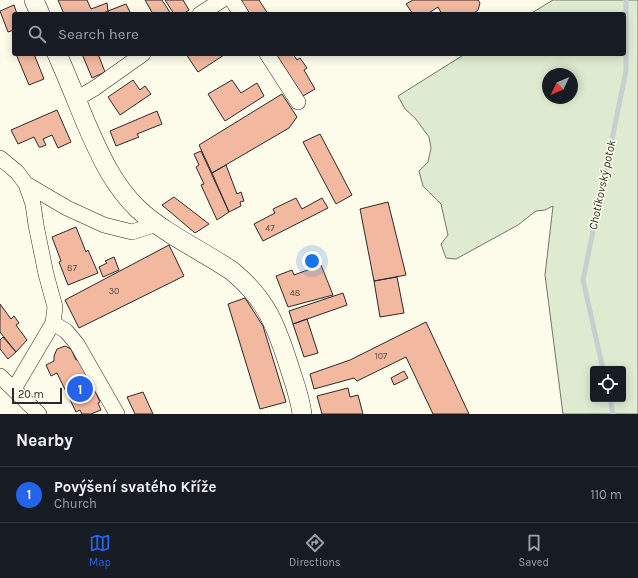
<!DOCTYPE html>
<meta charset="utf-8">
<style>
body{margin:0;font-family:Karla,sans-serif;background:#20242c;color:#f1f3f6}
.controls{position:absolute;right:12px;bottom:12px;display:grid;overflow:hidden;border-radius:4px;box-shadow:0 2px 10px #0003}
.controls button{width:36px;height:36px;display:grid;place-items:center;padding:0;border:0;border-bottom:1px solid #363941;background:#171b24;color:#f1f3f6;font:20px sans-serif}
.compass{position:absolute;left:542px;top:68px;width:36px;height:36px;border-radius:50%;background:#171b24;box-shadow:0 2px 10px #0003;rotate:226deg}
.scale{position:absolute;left:12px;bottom:10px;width:50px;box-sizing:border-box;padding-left:4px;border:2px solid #2b2b2b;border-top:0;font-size:11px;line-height:14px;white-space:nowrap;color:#2b2b2b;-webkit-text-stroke:3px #fdfbea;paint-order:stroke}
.you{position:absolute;left:312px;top:261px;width:14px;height:14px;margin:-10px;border:3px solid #fff;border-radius:50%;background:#1a73e8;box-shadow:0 0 0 6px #1a73e833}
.badge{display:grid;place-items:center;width:26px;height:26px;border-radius:50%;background:#2563eb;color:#fff;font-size:13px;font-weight:700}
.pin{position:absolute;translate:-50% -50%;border:2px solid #fff;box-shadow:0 1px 4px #0006}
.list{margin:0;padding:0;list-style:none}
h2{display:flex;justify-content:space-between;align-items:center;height:52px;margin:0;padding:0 16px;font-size:17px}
h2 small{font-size:13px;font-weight:400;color:#9ea1a6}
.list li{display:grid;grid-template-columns:26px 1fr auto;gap:12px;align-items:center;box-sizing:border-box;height:56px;padding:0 16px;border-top:1px solid #363941}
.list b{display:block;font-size:15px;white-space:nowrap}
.list p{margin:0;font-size:13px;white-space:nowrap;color:#9ea1a6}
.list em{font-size:13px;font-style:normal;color:#9ea1a6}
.icon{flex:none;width:22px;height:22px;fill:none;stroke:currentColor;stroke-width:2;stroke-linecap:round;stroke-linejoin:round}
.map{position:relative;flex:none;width:638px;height:414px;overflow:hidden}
.search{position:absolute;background:#171b24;box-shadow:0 2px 10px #0003;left:12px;right:12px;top:12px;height:44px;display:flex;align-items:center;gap:10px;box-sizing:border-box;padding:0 14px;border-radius:4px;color:#9ea1a6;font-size:15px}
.sheet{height:108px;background:#171b24}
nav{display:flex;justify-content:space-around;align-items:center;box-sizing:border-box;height:56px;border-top:1px solid #363941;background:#171b24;font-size:11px;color:#9ea1a6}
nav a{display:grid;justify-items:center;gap:2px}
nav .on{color:#2563eb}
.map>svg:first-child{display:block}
.green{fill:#deebd1;stroke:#74746e;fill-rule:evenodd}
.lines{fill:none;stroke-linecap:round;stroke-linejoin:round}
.stream{stroke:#c7d0d0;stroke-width:5}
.building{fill:#f2b8a0;stroke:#2b2b2b}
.minor-casing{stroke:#2b2b2b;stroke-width:16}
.tertiary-casing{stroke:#2b2b2b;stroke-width:20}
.minor{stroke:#fdfbea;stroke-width:15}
.tertiary{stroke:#fdfbea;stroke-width:19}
.labels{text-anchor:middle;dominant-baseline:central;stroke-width:3;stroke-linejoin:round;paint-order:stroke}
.number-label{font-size:9px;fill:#5d4e48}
.water-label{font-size:12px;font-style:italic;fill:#2b2b2b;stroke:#fdfbea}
</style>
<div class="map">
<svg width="638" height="414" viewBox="0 0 638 414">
<rect width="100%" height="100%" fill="#fdfbea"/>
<path class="green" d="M553,0H638V414H563L545,275L553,206L545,210L536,211L518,225L456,259L446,258L441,244L448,235L441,204L423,186L419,171L428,162L431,148L429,137L415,118L405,109L398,96L465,54H624V14H530ZM548,74H572V98H548ZM593,369H623V399H593Z"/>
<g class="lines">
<path class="stream" d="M603,369L583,280L626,71V0
M610,399L613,414"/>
</g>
<path class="building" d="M58,0H87L91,9L107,3L108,11L101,14H64Z
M145,0H162L171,14H153Z
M165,0H183L189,10L183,14H174Z
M241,0H259L268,14H250Z
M413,0H478L480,3L478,10L473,14H442L438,7L427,14H413L406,4Z
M126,4L131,14H110L108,11Z
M14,5L17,14H14V30L8,32L0,11Z
M16,54H34L44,79L29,85Z
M82,54H98L105,72L92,78Z
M186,54H223L224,55L198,72Z
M276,54H293L297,60L300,58L307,68L304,70L315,89L303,96Z
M133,80L140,90L145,86L151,94L120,115L108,97Z
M232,80L241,93L257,83L264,96L225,121L208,94Z
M282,94L297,117L289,128L212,173L199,145Z
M57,110L71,142L58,148L52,135L43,139L46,145L41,147H39L34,137L18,144L11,130Z
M157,111L162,124L137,134L139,137L116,146L110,131Z
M320,134L352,195L336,204L303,142Z
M201,151L229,212L217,220L201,185L204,184L196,167L199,165L194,154Z
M226,165L237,194L241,192L244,201L240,202L241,206L229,212L212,173Z
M174,197L209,224L195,233L162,205Z
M296,198L302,209L322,198L328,208L263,241L254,224L275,213L273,209Z
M388,202L406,275L374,281L360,209Z
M76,227L86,252L88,250L98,273L68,285L59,262L61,261L52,237Z
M169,245L184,276L79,328L65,300Z
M114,257L119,270L103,277L99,267L107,263L105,261Z
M321,265L333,295L288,307L276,276L292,270L294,275Z
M397,277L404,313L380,317L374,281Z
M343,293L347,305L293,324L289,311Z
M245,298L263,326L286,402L260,409L228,304Z
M0,304L11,319L14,316L19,323L16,325L27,340L16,352L0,332Z
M307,319L318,353L304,357L293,324Z
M426,322L469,414H433L406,357L357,381L354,378L314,389L310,374L350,360Z
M3,337L16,352L8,359L0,349V340Z
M65,346L71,349L76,360L80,358L100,402L98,403L101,410L91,414H82L80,410L76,412L57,373L51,376L46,365L54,361V356L57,349Z
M404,371L408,378L394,385L391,378Z
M348,388L350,397L358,395L363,414H322L317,396Z
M143,392L153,414H135L127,397Z"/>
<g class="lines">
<defs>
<path id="minor" d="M232,0L241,14
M200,14L222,0
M267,54L298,102
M76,99L95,88L143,54
M0,158L17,172L26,184L33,204L36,225L46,274L55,307L53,323L66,331L77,344L117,414
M26,184L67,208L104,225L132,232L157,224
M0,376L39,414
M14,389L53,323"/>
<path id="tertiary" d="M34,0L40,14
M57,54C67,76 76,99 85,121C99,153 112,184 138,209C165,234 201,250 232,271C266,299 276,325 289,366C294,382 300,397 302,414"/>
</defs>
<use href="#minor" class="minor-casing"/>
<use href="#tertiary" class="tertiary-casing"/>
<use href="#minor" class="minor"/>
<use href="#tertiary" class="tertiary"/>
</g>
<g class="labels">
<g class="number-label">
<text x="270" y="228">47</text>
<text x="72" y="268">87</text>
<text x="114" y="291">30</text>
<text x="295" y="293">48</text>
<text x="381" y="356">107</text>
</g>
<g class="water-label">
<text transform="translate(602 185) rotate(-78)">Chotíkovský potok</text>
</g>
</g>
</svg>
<div class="controls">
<button><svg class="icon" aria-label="locate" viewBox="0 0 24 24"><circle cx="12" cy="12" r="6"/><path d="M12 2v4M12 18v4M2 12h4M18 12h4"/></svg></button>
</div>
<svg class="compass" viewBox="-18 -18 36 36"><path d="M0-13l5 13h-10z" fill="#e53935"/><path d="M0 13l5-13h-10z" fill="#9ea1a6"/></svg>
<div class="scale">20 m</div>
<div class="you"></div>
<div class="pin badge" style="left:80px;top:389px">1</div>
<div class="search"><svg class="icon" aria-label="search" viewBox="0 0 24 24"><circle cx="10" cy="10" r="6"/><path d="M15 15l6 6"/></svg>Search here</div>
</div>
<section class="sheet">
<h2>Nearby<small></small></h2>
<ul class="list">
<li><span class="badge">1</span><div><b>Povýšení svatého Kříže</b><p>Church</p></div><em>110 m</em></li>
</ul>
</section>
<nav>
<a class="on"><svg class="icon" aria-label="map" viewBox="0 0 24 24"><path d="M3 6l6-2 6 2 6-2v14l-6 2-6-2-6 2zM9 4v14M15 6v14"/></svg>Map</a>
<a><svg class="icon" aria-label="directions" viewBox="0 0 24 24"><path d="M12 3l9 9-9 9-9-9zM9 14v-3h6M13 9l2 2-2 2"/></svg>Directions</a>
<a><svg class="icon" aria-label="saved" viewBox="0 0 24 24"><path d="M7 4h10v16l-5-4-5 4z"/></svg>Saved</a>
</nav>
